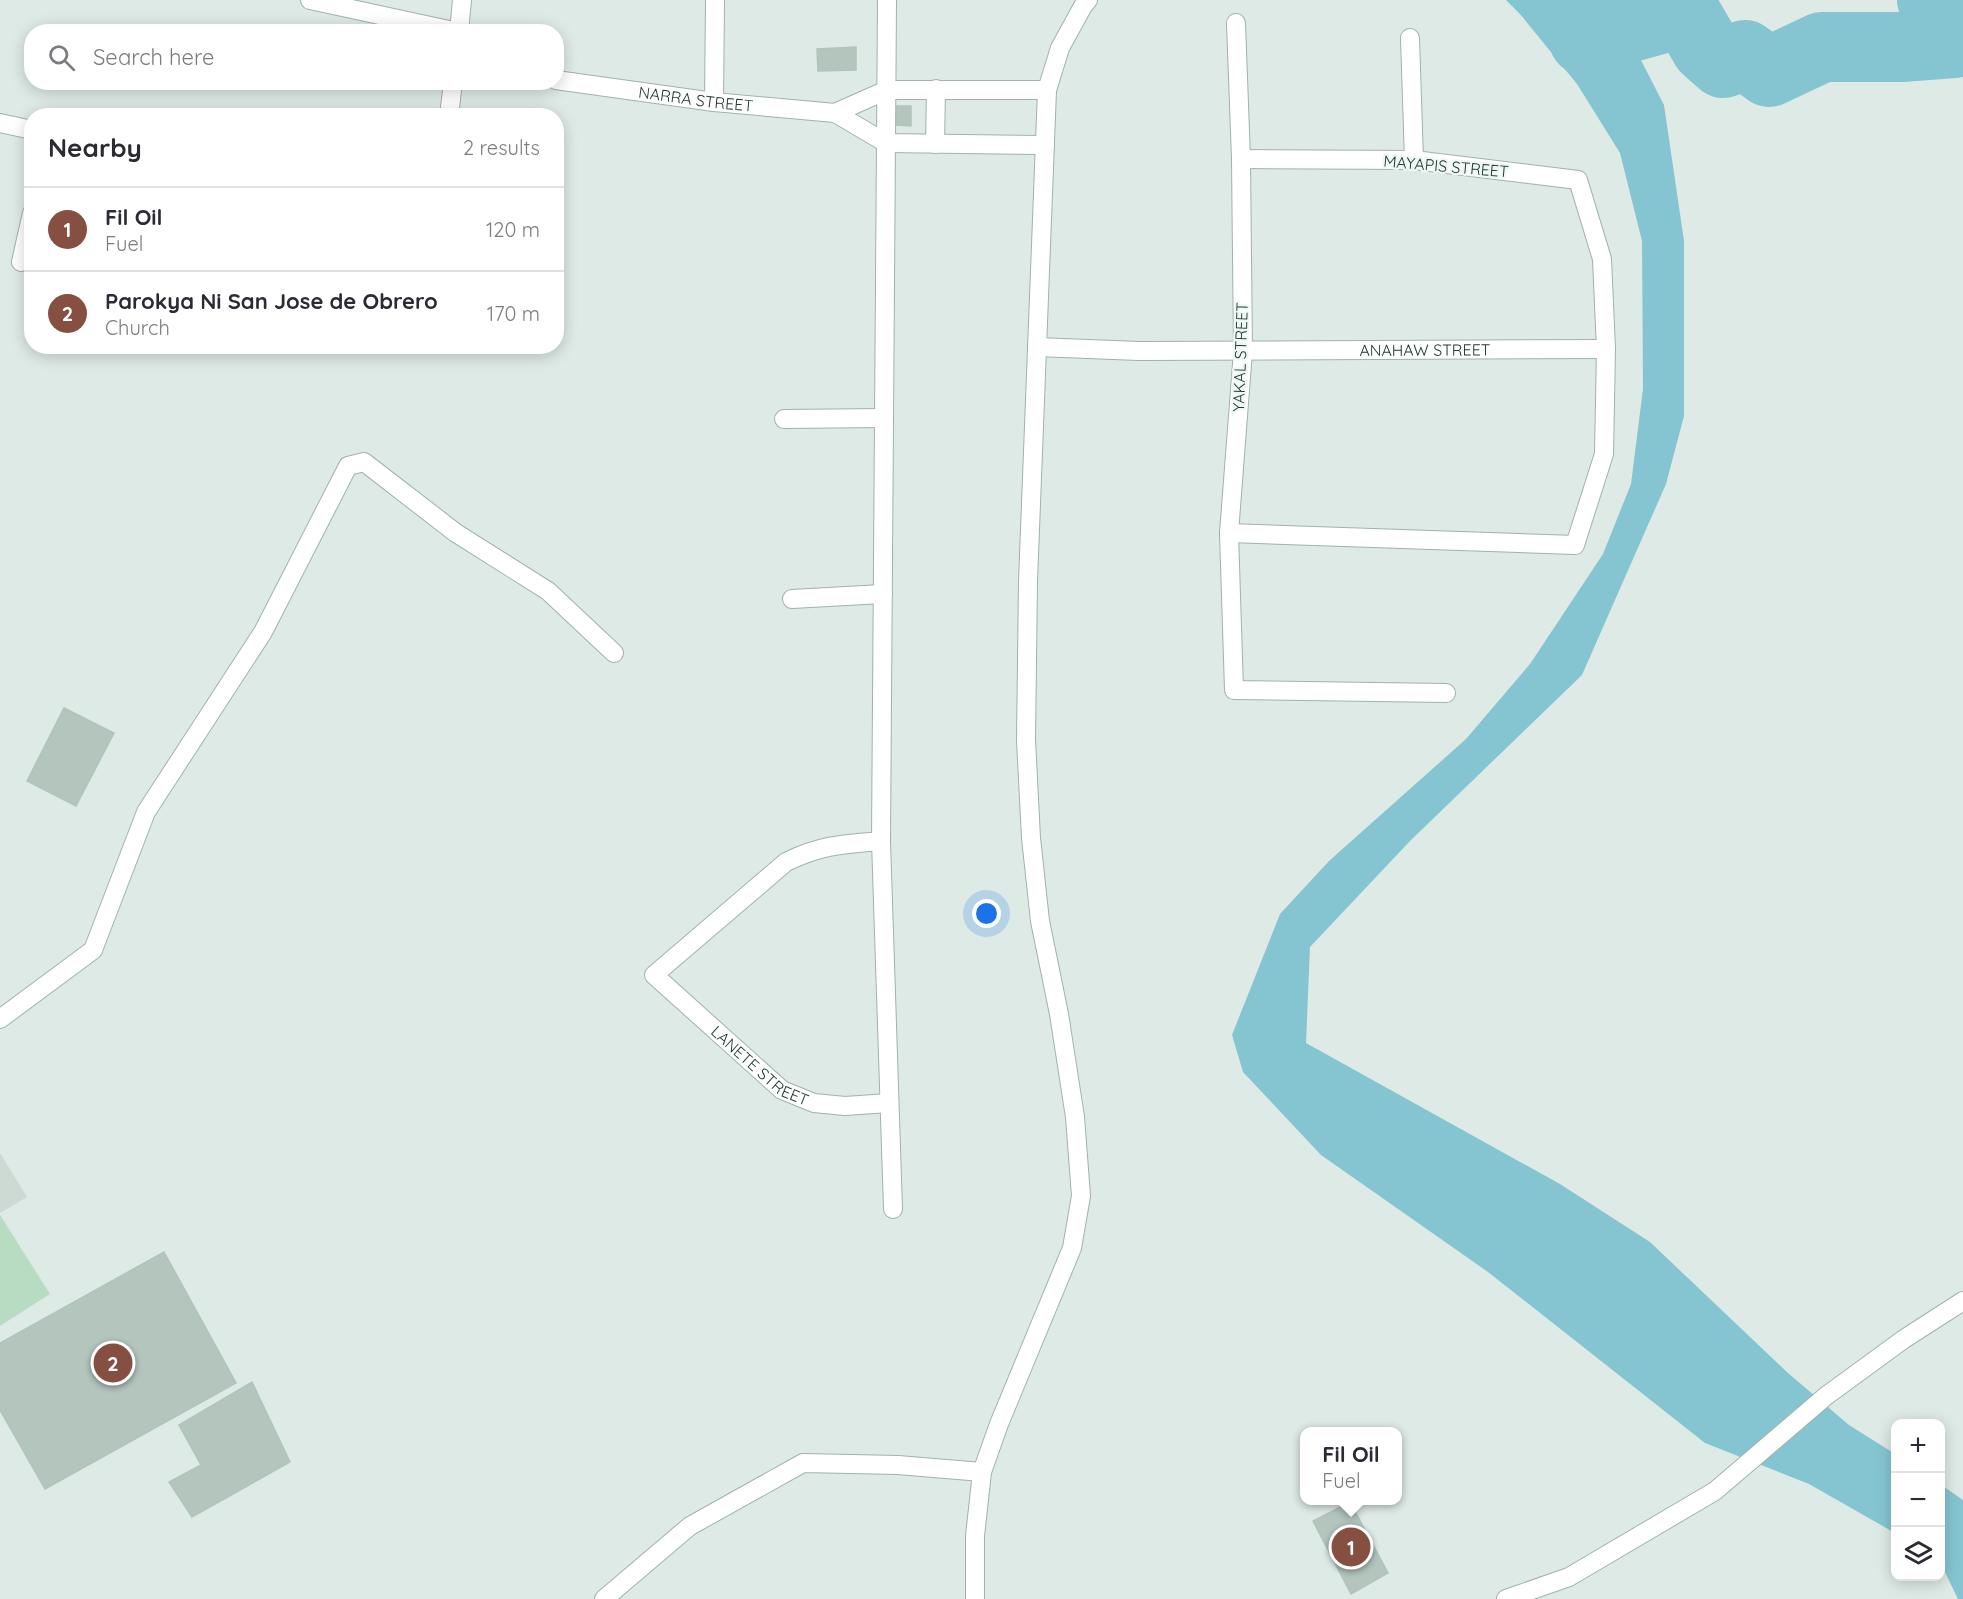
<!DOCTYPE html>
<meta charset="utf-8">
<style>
body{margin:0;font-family:Quicksand,sans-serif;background:#f2f2f3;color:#2b2b33}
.controls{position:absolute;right:18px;bottom:18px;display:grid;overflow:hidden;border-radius:12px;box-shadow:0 3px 15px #0003}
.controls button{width:54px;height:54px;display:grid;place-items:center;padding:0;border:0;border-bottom:2px solid #e1e1e2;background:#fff;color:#2b2b33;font:30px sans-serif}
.you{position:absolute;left:987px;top:914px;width:21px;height:21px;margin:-15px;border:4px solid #fff;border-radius:50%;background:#1a73e8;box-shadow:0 0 0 9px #1a73e833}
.badge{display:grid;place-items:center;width:39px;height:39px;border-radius:50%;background:#854f41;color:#fff;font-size:20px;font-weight:700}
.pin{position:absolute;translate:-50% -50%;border:3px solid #fff;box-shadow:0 2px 6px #0006}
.popup{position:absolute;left:1300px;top:1427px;width:102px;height:78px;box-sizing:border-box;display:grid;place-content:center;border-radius:12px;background:#fff;filter:drop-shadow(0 2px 4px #0005);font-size:20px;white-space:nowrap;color:#7c7c81}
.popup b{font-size:22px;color:#2b2b33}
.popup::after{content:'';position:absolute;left:50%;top:100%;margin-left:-12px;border:12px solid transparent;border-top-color:#fff}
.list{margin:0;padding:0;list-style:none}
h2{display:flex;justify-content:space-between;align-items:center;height:78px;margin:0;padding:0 24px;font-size:26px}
h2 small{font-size:20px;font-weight:400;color:#7c7c81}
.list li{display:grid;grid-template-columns:39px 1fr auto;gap:18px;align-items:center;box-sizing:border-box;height:84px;padding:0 24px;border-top:2px solid #e1e1e2}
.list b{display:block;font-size:22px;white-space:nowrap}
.list p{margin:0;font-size:20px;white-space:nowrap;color:#7c7c81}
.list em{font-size:20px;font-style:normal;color:#7c7c81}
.icon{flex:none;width:33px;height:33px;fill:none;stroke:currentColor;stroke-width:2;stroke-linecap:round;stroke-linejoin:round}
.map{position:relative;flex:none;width:1963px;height:1599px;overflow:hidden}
.search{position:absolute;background:#fff;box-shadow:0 3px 15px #0003;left:24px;top:24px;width:540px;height:66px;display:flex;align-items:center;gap:15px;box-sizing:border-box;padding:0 21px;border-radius:24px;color:#7c7c81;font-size:22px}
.panel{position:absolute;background:#fff;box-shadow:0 3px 15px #0003;left:24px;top:108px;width:540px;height:246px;border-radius:24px}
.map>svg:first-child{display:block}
.built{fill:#cddad4}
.green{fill:#b7dcc1}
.water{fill:#85c5d1}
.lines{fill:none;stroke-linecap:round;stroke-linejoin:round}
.river{stroke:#85c5d1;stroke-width:70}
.building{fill:#b4c5be;stroke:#b1c4bc;stroke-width:1.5}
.minor-casing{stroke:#a1b2ac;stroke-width:20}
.minor{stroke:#fff;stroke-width:18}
.labels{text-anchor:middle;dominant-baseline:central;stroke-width:4.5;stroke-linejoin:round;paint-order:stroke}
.street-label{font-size:16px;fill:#203a33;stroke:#eff7f3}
</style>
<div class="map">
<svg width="1963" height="1599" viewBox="0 0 1963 1599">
<rect width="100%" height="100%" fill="#deeae5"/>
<path class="built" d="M0,1153L27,1197L0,1213Z"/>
<path class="green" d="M0,1215L50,1294L0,1326Z"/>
<path class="water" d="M1506,0H1610L1664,105L1684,241V416L1666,484L1582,675L1410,841L1310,947L1306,1043L1560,1184L1650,1242L1788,1373L1849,1425L1895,1454V1533L1809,1484L1705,1443L1488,1272L1321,1155L1243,1072L1232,1035L1280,914L1329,861L1466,739L1530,664L1603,554L1631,484L1643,389L1642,241L1620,153L1577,84L1520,14Z
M1940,1484L1963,1500V1599H1958L1941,1564Z"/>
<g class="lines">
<path class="river" d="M1584,40L1685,12L1706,48L1723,63L1745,55L1769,72L1822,47H1901L1954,43L1960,20L1932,0"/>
</g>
<path class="building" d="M856,47V70L818,71L817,49Z
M895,106H911V126L895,125Z
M64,708L114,733L76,806L27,781Z
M164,1252L236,1383L45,1489L0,1410V1343Z
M252,1382L290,1462L192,1517L169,1482L201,1465L179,1425Z
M1350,1502L1388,1573L1351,1594L1313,1521Z"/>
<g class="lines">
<defs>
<g id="minor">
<path d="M310,0L458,32"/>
<path d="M887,0L881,841L893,1209"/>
<path d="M1236,23L1241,159L1243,351L1229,533L1234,690L1446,693"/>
<path d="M459,32L462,0"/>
<path d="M1410,38L1414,160"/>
<path id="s1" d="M556,80L714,102L835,113L886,143L1045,145"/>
<path d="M714,102L715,0"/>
<path d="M835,113L887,90H1047"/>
<path d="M449,116L453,82"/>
<path d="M0,123L32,130"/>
<path d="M935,144L936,89"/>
<path d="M21,262L32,213"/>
<path id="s2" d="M1037,347L1139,351L1606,349"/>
<path d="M784,419L884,418"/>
<path d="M1229,533L1575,545L1604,454L1606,349L1602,259L1578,180L1414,160L1241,159"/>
<path d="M792,599L883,594"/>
<path id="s3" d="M881,841C843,844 821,845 786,862L654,975L782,1090L814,1103L845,1106L889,1103"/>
<path d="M0,1019L93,950L146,812L263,632L348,466L364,462L456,533L548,591L614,653"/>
<path d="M604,1599L690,1526L803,1463L898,1465L982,1472"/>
<path d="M975,1599V1536L982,1472L999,1424L1072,1248L1081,1196L1075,1117L1059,1014L1040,921L1031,838L1026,740L1028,581L1047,90L1060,48L1083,6L1088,0"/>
<path d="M1506,1599L1569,1577L1715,1491L1826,1396L1904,1339L1963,1301"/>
</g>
</defs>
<use href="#minor" class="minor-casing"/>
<use href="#minor" class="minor"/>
</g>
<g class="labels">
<g class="street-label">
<text stroke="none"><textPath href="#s1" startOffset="141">NARRA STREET</textPath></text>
<text transform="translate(1446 166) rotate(5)">MAYAPIS STREET</text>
<text stroke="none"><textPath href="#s2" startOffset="388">ANAHAW STREET</textPath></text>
<text transform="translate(1240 357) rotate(-88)">YAKAL STREET</text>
<text stroke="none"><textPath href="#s3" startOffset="412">LANETE STREET</textPath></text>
</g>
</g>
</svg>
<div class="controls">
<button>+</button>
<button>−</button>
<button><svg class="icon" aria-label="layers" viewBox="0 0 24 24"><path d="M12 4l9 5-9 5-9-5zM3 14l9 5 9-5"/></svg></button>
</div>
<div class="you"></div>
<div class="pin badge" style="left:1351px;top:1547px">1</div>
<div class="popup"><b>Fil Oil</b>Fuel</div>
<div class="pin badge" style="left:113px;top:1363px">2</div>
<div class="search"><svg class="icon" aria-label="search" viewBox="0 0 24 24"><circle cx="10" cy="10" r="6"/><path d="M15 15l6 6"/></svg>Search here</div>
<section class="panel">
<h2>Nearby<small>2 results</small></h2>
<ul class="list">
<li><span class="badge">1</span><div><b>Fil Oil</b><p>Fuel</p></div><em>120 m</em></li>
<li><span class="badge">2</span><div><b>Parokya Ni San Jose de Obrero</b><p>Church</p></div><em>170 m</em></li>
</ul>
</section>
</div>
